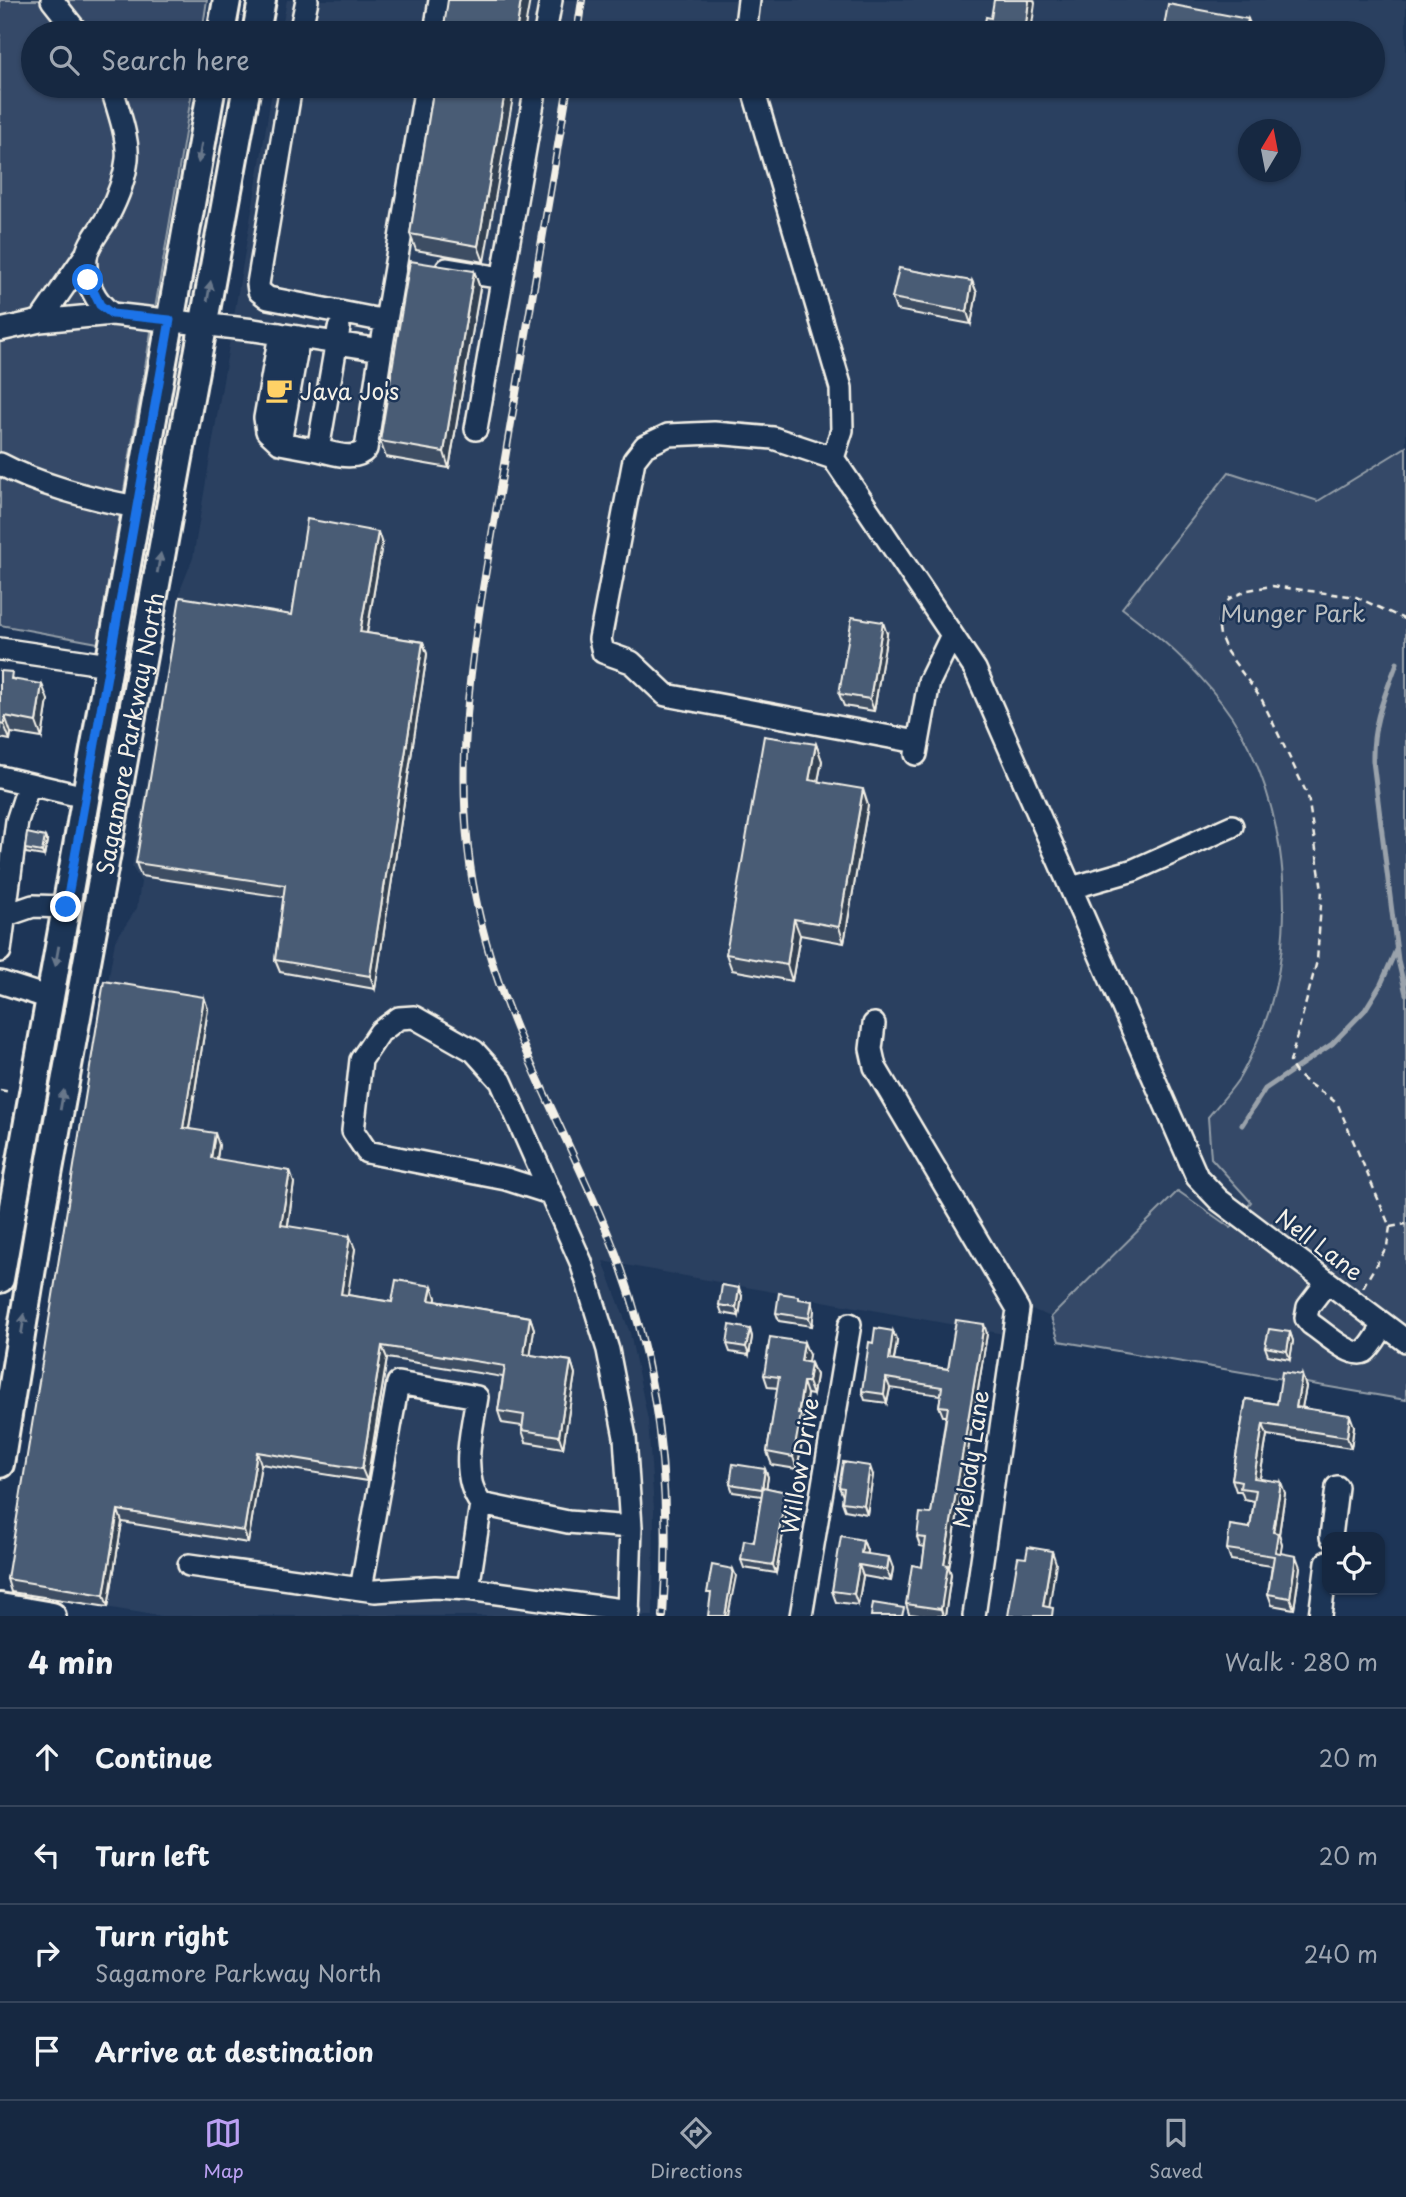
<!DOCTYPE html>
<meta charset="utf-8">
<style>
body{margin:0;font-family:"Playpen Sans",sans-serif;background:#23344c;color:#f1f3f6}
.controls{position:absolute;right:21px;bottom:21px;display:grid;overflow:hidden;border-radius:14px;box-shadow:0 2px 5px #0004}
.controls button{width:63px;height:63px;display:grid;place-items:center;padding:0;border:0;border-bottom:2px solid #35445a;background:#162841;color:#f1f3f6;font:35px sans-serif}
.compass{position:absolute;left:1238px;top:119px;width:63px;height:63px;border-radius:50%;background:#162841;box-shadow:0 2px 5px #0004;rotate:10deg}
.stop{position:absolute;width:21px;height:21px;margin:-16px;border:5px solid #1a73e8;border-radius:50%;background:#fff}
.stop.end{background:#1a73e8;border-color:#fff;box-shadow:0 2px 7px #0008}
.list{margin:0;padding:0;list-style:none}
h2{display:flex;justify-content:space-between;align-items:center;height:91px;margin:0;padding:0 28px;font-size:30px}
h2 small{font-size:23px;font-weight:400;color:#9ea6b1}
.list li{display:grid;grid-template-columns:46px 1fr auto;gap:21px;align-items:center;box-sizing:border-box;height:98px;padding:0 28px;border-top:2px solid #35445a}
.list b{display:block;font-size:26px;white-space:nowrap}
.list p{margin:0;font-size:23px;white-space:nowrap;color:#9ea6b1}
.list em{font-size:23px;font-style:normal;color:#9ea6b1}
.icon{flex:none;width:38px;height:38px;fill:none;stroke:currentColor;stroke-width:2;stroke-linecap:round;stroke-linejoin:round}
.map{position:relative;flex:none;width:1406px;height:1616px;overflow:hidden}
.search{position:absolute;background:#162841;box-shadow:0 2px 5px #0004;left:21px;right:21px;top:21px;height:77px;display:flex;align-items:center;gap:18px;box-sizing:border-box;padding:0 24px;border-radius:38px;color:#9ea6b1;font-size:26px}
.sheet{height:483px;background:#162841}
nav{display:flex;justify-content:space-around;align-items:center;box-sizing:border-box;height:98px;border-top:2px solid #35445a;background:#162841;font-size:19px;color:#9ea6b1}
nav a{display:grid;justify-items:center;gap:4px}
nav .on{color:#bca0f2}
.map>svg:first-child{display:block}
.built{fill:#2a4060;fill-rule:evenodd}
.green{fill:#354a67;stroke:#949ea8;stroke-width:2}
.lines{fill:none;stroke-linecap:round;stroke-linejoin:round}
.stream{stroke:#9aa2ab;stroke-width:5}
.minor-casing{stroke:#f4f1e8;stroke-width:26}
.major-casing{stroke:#f4f1e8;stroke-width:32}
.path{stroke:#f4f1e8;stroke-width:2.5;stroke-dasharray:7 5;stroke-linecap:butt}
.minor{stroke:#1d3557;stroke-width:21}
.major{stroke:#1d3557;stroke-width:26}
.rail-casing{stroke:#f4f1e8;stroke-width:8}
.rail{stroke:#1d3557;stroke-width:5;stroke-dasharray:16;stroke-linecap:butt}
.wall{fill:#3e4e64;stroke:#f4f1e8;stroke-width:2}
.shaded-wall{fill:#324051;stroke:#f4f1e8;stroke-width:2}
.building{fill:#485b74;stroke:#f4f1e8;stroke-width:2}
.oneway{fill:#68778a}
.route{stroke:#1a73e8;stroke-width:9}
.labels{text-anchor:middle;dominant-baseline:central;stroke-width:5;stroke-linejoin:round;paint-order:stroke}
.poi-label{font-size:23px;fill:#f4f1e8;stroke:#1d3557;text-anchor:start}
.park-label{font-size:23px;fill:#bbbfc1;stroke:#1d3557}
.street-label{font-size:23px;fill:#f4f1e8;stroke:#1d3557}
</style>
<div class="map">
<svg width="1406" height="1616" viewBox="0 0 1406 1616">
<rect width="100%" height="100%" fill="#1d3557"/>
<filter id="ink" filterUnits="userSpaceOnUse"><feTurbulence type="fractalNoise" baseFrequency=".0143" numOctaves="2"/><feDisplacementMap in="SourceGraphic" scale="14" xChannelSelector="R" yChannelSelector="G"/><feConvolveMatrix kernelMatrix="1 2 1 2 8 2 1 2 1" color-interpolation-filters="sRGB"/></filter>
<g filter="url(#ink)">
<path class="built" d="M287,0H1406V447L1318,501L1229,472L1122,607L1161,637L1188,664L1223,704L1255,759L1274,820L1284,883L1283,944L1270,1008L1239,1078L1208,1117L1211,1158L1251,1201L1231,1228L1178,1191L1051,1317L1036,1311L1009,1308L1010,1318L1004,1334L603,1261L630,1333L648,1420L654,1509L653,1616H161L11,1592V1547L115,941L137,908L141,882L132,867L181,588L193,558L273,86H1373V33H281ZM1248,130H1290V172H1248Z"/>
<path class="green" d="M0,0H207L202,33H33V86H193L98,643L0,625Z
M1406,447V1400L1059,1341L1051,1317L1178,1191L1231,1228L1251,1202L1211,1158L1208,1117C1218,1105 1229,1093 1238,1080C1247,1066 1266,1023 1270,1007C1299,911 1283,782 1221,702C1193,665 1159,636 1122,608L1229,472L1318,501Z"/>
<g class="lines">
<path class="stream" d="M1397,663C1384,698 1372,723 1373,761L1398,960L1406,994
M1242,1125L1265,1089L1332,1044L1365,1010L1381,984L1396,950"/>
<defs>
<path id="minor" d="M52,0L78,33
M300,33L307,0
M435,33L440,0
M545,33L551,0
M745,33L749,0
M111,86C117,106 129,139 127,159C125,179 117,199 108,216C102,228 87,244 86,258C84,280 95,302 112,314
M291,86L258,284L259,291L268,298L386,321
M752,86L841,388L842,430L833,458
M447,269L502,278
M40,321L85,256
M339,328L318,450C333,453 355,462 366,449L381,350
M0,330L40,321L112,314L254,330L381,350L426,86
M299,337L280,443L318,450
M476,429L536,86
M280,443L267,431L265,418L280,334
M0,464C37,484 95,500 137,507
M0,649L109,665
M917,742L666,695L631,662L603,652L600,639L634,460L645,446L668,435L714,433L773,438L833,458L975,669L1197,1177L1219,1200L1406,1341
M916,754L929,682L952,635
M0,777L85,797
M1071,888L1134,870L1232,826
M4,916L33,906L66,907
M0,951L17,821L29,784
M0,982L50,998
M874,1024L871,1049L875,1067L1018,1309L974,1616
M550,1193L506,1179L367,1152L353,1131L361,1060L380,1032L399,1018L414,1017L474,1051L501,1081L581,1262L608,1350L625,1437L631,1527L628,1616
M1327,1282L1308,1307L1306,1318L1311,1324C1322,1331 1352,1359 1364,1352C1372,1347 1379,1332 1384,1325
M1331,1537L1337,1487
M189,1565L375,1591L435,1587L468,1589L629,1611
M361,1589L398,1383L477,1397C472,1430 459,1475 481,1504
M468,1589L481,1504L568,1522L631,1527
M801,1616L850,1324
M1320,1616L1327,1562"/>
<g id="major">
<path d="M221,33L227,0"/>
<path d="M256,33L262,0"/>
<path d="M0,1279L212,86"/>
<path id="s1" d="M0,1464L40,1219L247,86"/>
<path d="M0,1607L52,1616"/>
</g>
</defs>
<use href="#minor" class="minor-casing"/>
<use href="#major" class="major-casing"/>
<path class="path" d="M0,1090L11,1092
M1390,1227L1406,1224
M1363,1287L1387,1246L1390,1227L1338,1105C1323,1089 1297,1083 1290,1062L1317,961L1322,890L1308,796L1262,700L1227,652L1220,635L1218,623L1221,612L1230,598L1248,590L1272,586L1356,597L1406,620"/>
<use href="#minor" class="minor"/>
<use href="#major" class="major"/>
<defs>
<path id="rail" d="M577,33L582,0
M568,86C546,216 524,346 502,476C478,621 445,767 479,914C505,1029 565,1128 609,1236C658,1356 672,1488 663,1616"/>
</defs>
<use href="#rail" class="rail-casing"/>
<use href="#rail" class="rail"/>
</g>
<path class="wall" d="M434,86L484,262L416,250L410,234Z
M474,271L480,288L449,468L386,457L380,441Z
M972,281L977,293L971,324L896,310L892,298Z
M382,544L367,633L423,642L427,654L375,989L280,972L275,960L284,897L141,876L136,863L292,615Z
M887,634L874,711L844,706L839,694Z
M0,671L48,700L42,738L11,733L10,740L0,738Z
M816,744L822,761L818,781L868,805L844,943L800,935L792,981L732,970L726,954Z
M47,841L44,856L26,853L25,849Z
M204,997L208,1009L189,1129L219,1145L217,1159L294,1183L288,1226L355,1249L347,1295L392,1302L432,1286L436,1298L435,1301L530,1317L534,1329L530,1355L571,1361L575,1374L563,1448L526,1442L522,1430V1426L502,1423L498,1411L503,1377L387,1358L367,1481L261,1464L248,1543L122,1522L108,1607L11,1592L7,1579Z
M742,1296L739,1316L722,1313L719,1305Z
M800,1300L812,1301L814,1310L812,1326L779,1321L776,1313Z
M750,1329L752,1337L749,1355L730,1352L727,1344Z
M1290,1332L1293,1341L1290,1359L1268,1355L1265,1347Z
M987,1334L949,1568L951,1574L945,1616H925L909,1614L906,1604L922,1567L925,1547L920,1546L917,1537L931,1514L946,1416H943L939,1406L941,1395L890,1388L887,1403L865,1400L862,1391L873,1343L897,1341L894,1361L948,1369Z
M809,1355L807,1362L811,1363L816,1375L813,1395L807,1394L803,1421L805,1427L797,1469L772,1465L767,1452L778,1388L768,1387L764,1375Z
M1306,1387L1302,1407L1354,1426L1351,1448L1267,1435L1260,1478L1285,1493L1279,1534L1282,1544L1280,1553L1300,1567L1294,1609L1272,1605L1268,1594L1272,1566L1231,1560L1227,1549L1250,1528L1254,1501L1244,1499L1241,1491H1236L1232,1479L1246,1399L1277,1404Z
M765,1469L768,1477L766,1488L786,1492L789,1500L776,1573L744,1568L741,1560L754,1542L762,1496L733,1492L730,1484Z
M873,1475L867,1514L845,1510L842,1502L843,1496L839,1487Z
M863,1540L867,1551L866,1553L893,1568L891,1581L863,1576L858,1605L836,1602L832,1591Z"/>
<path class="shaded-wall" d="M521,0H530L524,33H516Z
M1029,0H1034L1035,3L1032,25L1035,33H1029L1026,24Z
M1248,19L1253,31L1252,33H1245Z
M506,86H515L484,262L478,246Z
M474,271L480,288L449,468L444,452Z
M972,281L977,293L971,324L967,312Z
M378,532L382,544L365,644L360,632Z
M883,622L887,634L874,711L870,699Z
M423,642L427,654L375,989L370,976Z
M42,684L48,700L42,738L36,722Z
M5,716L11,733L10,740L4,724Z
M816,744L822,761L815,796L809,780Z
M863,789L868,805L844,943L839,927Z
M45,837L47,841L44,856L42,852Z
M794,919L800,935L792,981L787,965Z
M204,997L208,1009L187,1140L183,1128Z
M215,1133L219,1145L215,1170L211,1158Z
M290,1171L294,1183L286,1237L281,1225Z
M350,1236L355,1249L346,1306L341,1294Z
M432,1286L436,1298L434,1312L429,1300Z
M739,1288L742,1296L739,1316L736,1308Z
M812,1301L814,1310L812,1326L809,1318Z
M530,1317L534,1329L529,1366L524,1354Z
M984,1324L987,1334L949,1568L951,1574L945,1616H943L941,1609L944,1564Z
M750,1329L752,1337L749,1355L746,1347Z
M893,1331L897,1341L892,1370L889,1360Z
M1290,1332L1293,1341L1290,1359L1287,1351Z
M804,1342L809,1355L806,1373L801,1361Z
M382,1346L387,1358L367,1481L362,1469Z
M571,1361L575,1374L563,1448L559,1436Z
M811,1363L816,1375L813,1395L808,1382Z
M1302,1375L1306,1387L1300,1418L1296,1407Z
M886,1378L890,1388L887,1403L884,1394Z
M803,1382L807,1394L803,1421L805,1427L797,1469L793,1457Z
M1350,1415L1354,1426L1351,1448L1347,1437Z
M1263,1424L1267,1435L1258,1489L1254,1478Z
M257,1452L261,1464L248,1543L244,1531Z
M870,1466L873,1475L867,1514L864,1505Z
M765,1469L768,1477L765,1497L762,1489Z
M1281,1482L1285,1493L1279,1534L1282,1544L1279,1564L1275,1552L1273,1532Z
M786,1492L789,1500L776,1573L773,1565Z
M118,1510L122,1522L108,1607L104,1595Z
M863,1540L867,1551L865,1564L861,1553Z
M1052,1551L1056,1563L1048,1616L1043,1606Z
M1296,1556L1300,1567L1294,1609L1290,1598Z
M889,1557L893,1568L891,1581L887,1570Z
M859,1565L863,1576L858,1605L854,1594Z
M733,1569L736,1576L728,1616H725Z"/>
<path class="building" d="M448,0H521L516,33H443Z
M994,0H1029L1026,24L1032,25L1030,33H983L986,17L991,18Z
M1168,4L1248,19L1245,33H1163Z
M434,86H506L478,246L410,234Z
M410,261L474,271L444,452L380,441Z
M899,268L972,281L967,312L892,298Z
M307,519L378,532L360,632L423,642L370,976L275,960L285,885L136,863L180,597L292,615Z
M852,617L883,622L870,699L839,694Z
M0,671L12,672L11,679L42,684L36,722L5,716L4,724L0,723Z
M764,736L816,744L809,780L863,789L839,927L794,919L787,965L726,954Z
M27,833L45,837L42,852L25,849Z
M104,981L204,997L183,1128L215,1133L211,1158L290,1171L281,1225L350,1236L341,1294L392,1302L396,1280L432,1286L429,1300L530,1317L524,1354L571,1361L559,1436L522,1430L524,1415L498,1411L505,1366L382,1346L362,1469L257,1452L244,1531L118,1510L104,1595L7,1579Z
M722,1285L739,1288L736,1308L719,1305Z
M779,1293L798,1296V1299L812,1301L809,1318L776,1313Z
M956,1320L984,1324L944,1564L948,1565L941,1609L906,1604L912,1565L922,1567L926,1538L917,1537L920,1513L931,1514L948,1407L939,1406L942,1387L886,1378L884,1394L862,1391L869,1342L873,1343L875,1328L893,1331L889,1360L948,1369Z
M730,1325L750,1329L746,1347L727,1344Z
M1269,1329L1290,1332L1287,1351L1265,1347Z
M770,1337L804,1342L801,1361L811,1363L808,1382H803L798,1414H801L793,1457L767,1452L779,1377L764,1375Z
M1282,1372L1302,1375L1296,1407L1350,1415L1347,1437L1263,1424L1254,1478L1281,1482L1273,1532L1278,1533L1275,1552L1296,1556L1290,1598L1268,1594L1274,1556L1227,1549L1230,1525L1250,1528L1256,1490L1240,1488L1241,1481L1232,1479L1246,1399L1277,1404Z
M843,1462L870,1466L864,1505L842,1502L844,1488L839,1487Z
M733,1464L765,1469L762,1489L730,1484Z
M763,1487L786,1492L773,1565L741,1560L744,1540L754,1542Z
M841,1536L863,1540L861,1553L889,1557L887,1570L859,1565L854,1594L832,1591Z
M1028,1547L1052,1551L1043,1606L1053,1608L1052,1616H1008L1018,1557L1026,1558Z
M712,1565L733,1569L725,1616H708L711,1593H707Z
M873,1603L904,1608L902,1616H871Z"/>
<defs><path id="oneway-solid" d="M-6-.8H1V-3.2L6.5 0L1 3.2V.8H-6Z" transform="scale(1.75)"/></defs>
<g class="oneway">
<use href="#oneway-solid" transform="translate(200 153) rotate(100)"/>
<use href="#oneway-solid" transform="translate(209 291) rotate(-80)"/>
<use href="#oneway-solid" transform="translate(159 563) rotate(-80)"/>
<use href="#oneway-solid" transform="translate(57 956) rotate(100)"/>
<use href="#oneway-solid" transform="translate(62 1100) rotate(-80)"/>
<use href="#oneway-solid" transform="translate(23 1324) rotate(-81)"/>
</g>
</g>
<g class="lines" filter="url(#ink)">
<path class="route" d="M66,907L170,320L112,314L100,305L88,280"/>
</g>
<defs>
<symbol id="cafe-bare" viewBox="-9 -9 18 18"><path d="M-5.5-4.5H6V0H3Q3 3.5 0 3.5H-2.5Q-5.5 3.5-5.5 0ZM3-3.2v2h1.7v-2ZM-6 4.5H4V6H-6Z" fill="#ffd166" stroke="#1d3557" stroke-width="2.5" paint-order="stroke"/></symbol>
</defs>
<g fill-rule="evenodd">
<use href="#cafe-bare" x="260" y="371" width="38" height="38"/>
</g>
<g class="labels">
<g class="poi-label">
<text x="300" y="390">Java Jo's</text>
</g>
<g class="park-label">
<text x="1293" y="612">Munger Park</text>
</g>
<g class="street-label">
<text stroke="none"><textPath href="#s1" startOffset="742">Sagamore Parkway North</textPath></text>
<text transform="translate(1320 1244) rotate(37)">Nell Lane</text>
<text transform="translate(970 1459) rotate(-82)">Melody Lane</text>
<text transform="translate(799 1466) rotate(-81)">Willow Drive</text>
</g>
</g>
</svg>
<div class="controls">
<button><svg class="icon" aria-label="locate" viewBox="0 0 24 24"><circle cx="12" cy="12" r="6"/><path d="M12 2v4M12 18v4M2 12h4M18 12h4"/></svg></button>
</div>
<svg class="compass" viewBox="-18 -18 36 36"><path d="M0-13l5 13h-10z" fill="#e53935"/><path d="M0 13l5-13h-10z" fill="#9ea6b1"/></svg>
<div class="stop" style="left:88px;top:280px"></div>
<div class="stop end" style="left:66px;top:907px"></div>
<div class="search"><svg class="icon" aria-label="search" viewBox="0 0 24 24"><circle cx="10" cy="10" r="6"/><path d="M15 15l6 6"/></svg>Search here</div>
</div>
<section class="sheet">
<h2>4 min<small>Walk · 280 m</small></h2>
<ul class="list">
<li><svg class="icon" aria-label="ahead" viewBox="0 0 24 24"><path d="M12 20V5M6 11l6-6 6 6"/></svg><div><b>Continue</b></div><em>20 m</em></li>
<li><svg class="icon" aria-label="left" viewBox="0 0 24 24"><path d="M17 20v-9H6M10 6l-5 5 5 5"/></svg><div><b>Turn left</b></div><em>20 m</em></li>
<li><svg class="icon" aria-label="right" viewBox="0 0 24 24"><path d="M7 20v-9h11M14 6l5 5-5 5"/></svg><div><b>Turn right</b><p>Sagamore Parkway North</p></div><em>240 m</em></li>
<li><svg class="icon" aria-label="arrive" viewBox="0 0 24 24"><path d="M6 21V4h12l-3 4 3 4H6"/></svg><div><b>Arrive at destination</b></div></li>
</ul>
</section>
<nav>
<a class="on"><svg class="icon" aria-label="map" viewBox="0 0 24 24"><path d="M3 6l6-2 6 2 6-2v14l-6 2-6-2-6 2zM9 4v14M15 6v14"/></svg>Map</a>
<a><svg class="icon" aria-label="directions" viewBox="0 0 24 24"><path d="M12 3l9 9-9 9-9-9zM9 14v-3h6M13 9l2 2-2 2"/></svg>Directions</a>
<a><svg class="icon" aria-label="saved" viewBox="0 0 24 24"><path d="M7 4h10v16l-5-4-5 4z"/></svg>Saved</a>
</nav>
